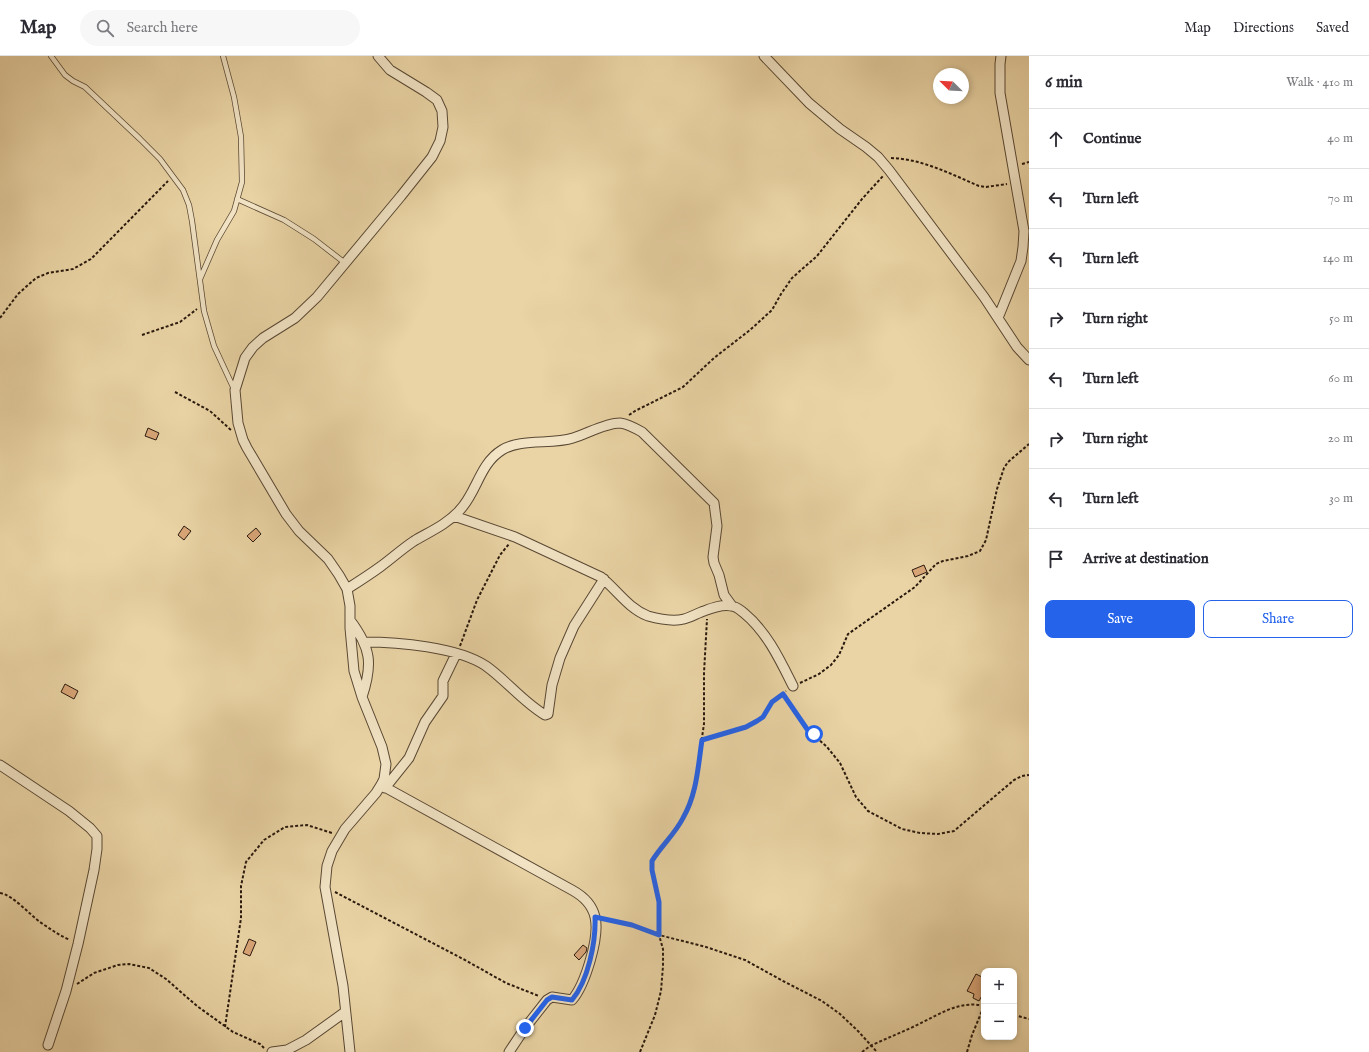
<!DOCTYPE html>
<meta charset="utf-8">
<style>
body{margin:0;font-family:"IM FELL English",serif;background:#f7f7f7;color:#2b2b33}
.controls{position:absolute;right:12px;bottom:12px;display:grid;overflow:hidden;border-radius:8px;box-shadow:0 2px 6px #0003}
.controls button{width:36px;height:36px;display:grid;place-items:center;padding:0;border:0;border-bottom:1px solid #e1e1e2;background:#fff;color:#2b2b33;font:20px sans-serif}
.compass{position:absolute;left:933px;top:12px;width:36px;height:36px;border-radius:50%;background:#fff;box-shadow:0 2px 6px #0003;rotate:294deg}
.stop{position:absolute;width:12px;height:12px;margin:-9px;border:3px solid #2563eb;border-radius:50%;background:#fff}
.stop.end{background:#2563eb;border-color:#fff;box-shadow:0 1px 4px #0008}
.list{margin:0;padding:0;list-style:none}
h2{display:flex;justify-content:space-between;align-items:center;height:52px;margin:0;padding:0 16px;font-size:17px}
h2 small{font-size:13px;font-weight:400;color:#7c7c81}
.list li{display:grid;grid-template-columns:26px 1fr auto;gap:12px;align-items:center;box-sizing:border-box;height:60px;padding:0 16px;border-top:1px solid #e1e1e2}
.list b{display:block;font-size:15px;white-space:nowrap}
.list em{font-size:13px;font-style:normal;color:#7c7c81}
.actions{display:flex;gap:8px;padding:12px 16px}
.actions a{flex:1;padding:9px 0;border:1px solid #2563eb;border-radius:8px;text-align:center;font-size:14px;color:#2563eb}
.actions .main{background:#2563eb;color:#fff}
.icon{flex:none;width:22px;height:22px;fill:none;stroke:currentColor;stroke-width:2;stroke-linecap:round;stroke-linejoin:round}
.map{position:relative;flex:none;width:1029px;height:996px;overflow:hidden}
header{display:flex;align-items:center;gap:24px;box-sizing:border-box;height:56px;padding:0 20px;background:#fff;border-bottom:1px solid #e1e1e2}
header strong{font-size:19px}
nav{display:flex;gap:22px;margin-inline-start:auto;font-size:14px}
.search{width:280px;height:36px;background:#f7f7f7;display:flex;align-items:center;gap:10px;box-sizing:border-box;padding:0 14px;border-radius:22px;color:#7c7c81;font-size:15px}
main{display:flex}
aside{flex:1;background:#fff}
.map>svg:first-child{display:block}
.building{fill:#daa678;stroke:#29190e}
.lines{fill:none;stroke-linecap:round;stroke-linejoin:round}
.service-casing{stroke:#594834;stroke-width:6}
.minor-casing{stroke:#594834;stroke-width:11}
.path{stroke:#29190e;stroke-width:2;stroke-dasharray:3 2;stroke-linecap:butt}
.service{stroke:#f1e3c4;stroke-width:4.5}
.minor{stroke:#f1e3c4;stroke-width:9}
.route{stroke:#2563eb;stroke-width:5}
</style>
<header>
<strong>Map</strong>
<div class="search"><svg class="icon" aria-label="search" viewBox="0 0 24 24"><circle cx="10" cy="10" r="6"/><path d="M15 15l6 6"/></svg>Search here</div>
<nav><a>Map</a><a>Directions</a><a>Saved</a></nav>
</header>
<main>
<div class="map">
<svg width="1029" height="996" viewBox="0 0 1029 996">
<rect width="100%" height="100%" fill="#ead4a5"/>
<filter id="stains"><feTurbulence type="fractalNoise" baseFrequency=".005" numOctaves="4"/><feColorMatrix values="0 0 0 0 .2 0 0 0 0 .09 0 0 0 0 .02 0 0 0 .5 -.17"/></filter>
<radialGradient id="worn" r=".72"><stop offset=".6" stop-color="#630" stop-opacity="0"/><stop offset="1" stop-color="#630" stop-opacity=".3"/></radialGradient>
<path class="building" d="M148,372L159,377L156,384L145,380Z
M184,470L191,475L184,484L178,479Z
M256,472L261,478L253,486L247,480Z
M924,509L927,516L915,521L912,514Z
M65,628L78,635L74,643L61,636Z
M249,883L256,886L250,900L243,897Z
M583,889L587,892L586,896L579,904L574,899Z
M976,918L984,922V936L979,945L973,942L974,938L967,935Z"/>
<g class="lines">
<defs>
<path id="service" d="M51,0L65,19L73,25L85,31L140,83L160,103L183,134L189,149L192,165L204,255L214,290L234,333
M237,143L284,164L314,183L345,207
M200,223L217,184L234,155L242,126L241,81L234,41L223,0"/>
<path id="minor" d="M764,0L809,47L840,73L866,91L878,101L889,114L984,241L1017,291L1029,304
M998,262L1021,205L1023,191L1024,175L1000,37V8L1001,0
M454,460L515,481L601,521C618,535 628,552 648,560C659,563 673,566 684,563C691,561 698,557 704,555C712,552 722,548 731,550C736,550 740,554 744,557C767,576 780,604 793,630
M347,533C358,526 369,519 380,511C391,503 402,493 414,485C429,476 446,469 459,455C477,437 479,408 502,394C521,382 552,389 573,382C587,378 605,367 620,367C628,368 635,372 642,376L714,447L717,470L713,501L714,507L719,519L724,539L732,550
M350,564C371,592 373,608 362,641
M364,586C398,586 458,591 486,610C507,625 523,646 545,659L548,658L552,629L560,602L574,570L604,523
M0,709L69,755L90,772L97,780V793L94,814L78,888L66,935L48,989
M381,729L572,834C583,840 592,848 595,861C600,881 585,929 572,944L552,941L547,944L525,972L509,996
M385,732L409,702L425,666L443,640V625L456,598
M272,996L287,994L306,984L345,956
M350,996L343,930L325,831L327,810L332,795L345,773L376,737L381,729L384,723L386,708L382,691L362,641L354,615L350,572V550L347,533L339,519L328,503L299,475L286,458L247,392L243,384L238,367L235,334L245,302L253,291L263,282L295,262L317,241L401,140L432,101L440,85L443,71L442,55L437,44L426,36L390,14L378,0"/>
</defs>
<use href="#service" class="service-casing"/>
<use href="#minor" class="minor-casing"/>
<path class="path" d="M891,102C922,103 951,118 979,130L986,131L1007,128
M1022,108L1029,106
M0,262L18,238L36,222L48,217L73,213L91,203L168,125
M142,279L180,266L197,253
M175,336L210,355L231,374
M629,359L635,355L683,331L714,302L750,274L772,254L781,238L792,222L817,200L862,143L883,120
M460,590L477,544L500,499L509,488
M800,627L819,618L831,609L839,599L848,578L915,531L936,508L943,505L968,500L980,495L986,484L997,433L1004,412L1008,406L1029,388
M783,638L794,656L807,673L827,691L840,707L856,741L868,755L902,773L920,777L938,778L954,775L1014,724L1022,720L1029,719
M702,683L746,671L757,665L763,661L773,646L786,635
M335,836L465,904L506,927L539,940
M0,837C13,839 29,858 40,866C50,873 59,879 70,884
M604,863L631,869L659,879L706,891L745,904L783,925L822,945L840,958L858,975L877,996
M77,928L94,917L118,909L129,908L149,912L166,923L197,950L233,976L260,988L264,992
M1014,959L1029,963
M225,971L241,862V830L246,806L264,784L285,771L307,769L332,777
M640,996L655,959L661,935L663,910V893L659,879V846L652,814V805L683,764L690,748L695,729L704,668V617L707,563
M862,996L870,990C887,982 903,976 919,968C940,958 960,944 984,950
M967,996L972,979L984,950"/>
<use href="#service" class="service"/>
<use href="#minor" class="minor"/>
</g>
<g class="lines">
<path class="route" d="M525,972L547,944L552,941L572,944C588,925 596,886 595,861L632,869L659,879V846L652,814V805C661,790 675,778 683,762C697,738 698,710 702,684L746,671L757,665L763,661L772,646L783,638L807,673L814,678"/>
</g>
<rect width="100%" height="100%" filter="url(#stains)"/>
<rect width="100%" height="100%" fill="url(#worn)"/>
</svg>
<div class="controls">
<button>+</button>
<button>−</button>
</div>
<svg class="compass" viewBox="-18 -18 36 36"><path d="M0-13l5 13h-10z" fill="#e53935"/><path d="M0 13l5-13h-10z" fill="#7c7c81"/></svg>
<div class="stop" style="left:814px;top:678px"></div>
<div class="stop end" style="left:525px;top:972px"></div>
</div>
<aside>
<h2>6 min<small>Walk · 410 m</small></h2>
<ul class="list">
<li><svg class="icon" aria-label="ahead" viewBox="0 0 24 24"><path d="M12 20V5M6 11l6-6 6 6"/></svg><div><b>Continue</b></div><em>40 m</em></li>
<li><svg class="icon" aria-label="left" viewBox="0 0 24 24"><path d="M17 20v-9H6M10 6l-5 5 5 5"/></svg><div><b>Turn left</b></div><em>70 m</em></li>
<li><svg class="icon" aria-label="left" viewBox="0 0 24 24"><path d="M17 20v-9H6M10 6l-5 5 5 5"/></svg><div><b>Turn left</b></div><em>140 m</em></li>
<li><svg class="icon" aria-label="right" viewBox="0 0 24 24"><path d="M7 20v-9h11M14 6l5 5-5 5"/></svg><div><b>Turn right</b></div><em>50 m</em></li>
<li><svg class="icon" aria-label="left" viewBox="0 0 24 24"><path d="M17 20v-9H6M10 6l-5 5 5 5"/></svg><div><b>Turn left</b></div><em>60 m</em></li>
<li><svg class="icon" aria-label="right" viewBox="0 0 24 24"><path d="M7 20v-9h11M14 6l5 5-5 5"/></svg><div><b>Turn right</b></div><em>20 m</em></li>
<li><svg class="icon" aria-label="left" viewBox="0 0 24 24"><path d="M17 20v-9H6M10 6l-5 5 5 5"/></svg><div><b>Turn left</b></div><em>30 m</em></li>
<li><svg class="icon" aria-label="arrive" viewBox="0 0 24 24"><path d="M6 21V4h12l-3 4 3 4H6"/></svg><div><b>Arrive at destination</b></div></li>
</ul>
<div class="actions"><a class="main">Save</a><a>Share</a></div>
</aside>
</main>
